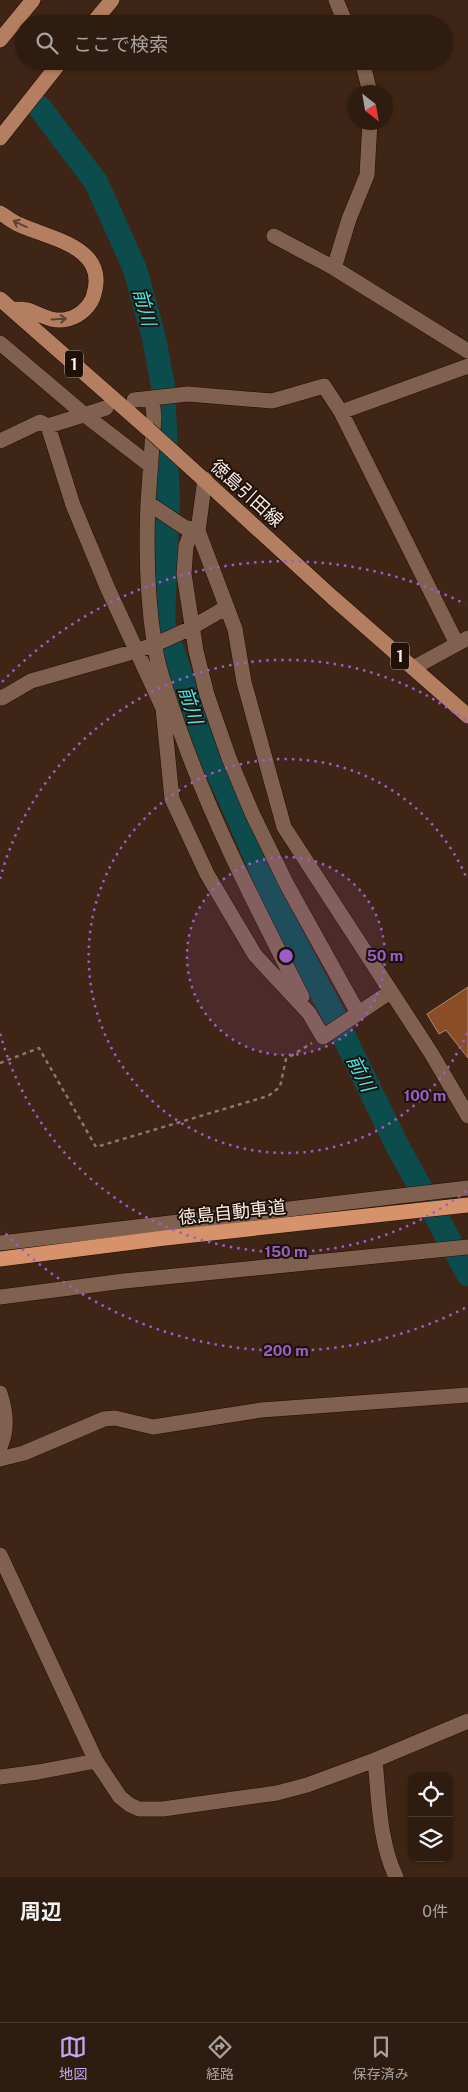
<!DOCTYPE html>
<html lang="ja">
<meta charset="utf-8">
<style>
body{margin:0;font-family:"Public Sans","Noto Sans JP",sans-serif;background:#372519;color:#f1f3f6}
.controls{position:absolute;right:15px;bottom:15px;display:grid;overflow:hidden;border-radius:10px;box-shadow:0 1px 4px #0004}
.controls button{width:45px;height:45px;display:grid;place-items:center;padding:0;border:0;border-bottom:1px solid #4a3a30;background:#2f1c10;color:#f1f3f6;font:25px sans-serif}
.compass{position:absolute;left:348px;top:85px;width:45px;height:45px;border-radius:50%;background:#2f1c10;box-shadow:0 1px 4px #0004;rotate:149deg}
.list{margin:0;padding:0;list-style:none}
h2{display:flex;justify-content:space-between;align-items:center;height:65px;margin:0;padding:0 20px;font-size:21px}
h2 small{font-size:16px;font-weight:400;color:#a7a19f}
.icon{flex:none;width:28px;height:28px;fill:none;stroke:currentColor;stroke-width:2;stroke-linecap:round;stroke-linejoin:round}
.map{position:relative;flex:none;width:468px;height:1877px;overflow:hidden}
.search{position:absolute;background:#2f1c10;box-shadow:0 1px 4px #0004;left:15px;right:15px;top:15px;height:55px;display:flex;align-items:center;gap:12px;box-sizing:border-box;padding:0 18px;border-radius:28px;color:#a7a19f;font-size:19px}
.sheet{height:145px;background:#2f1c10}
nav{display:flex;justify-content:space-around;align-items:center;box-sizing:border-box;height:70px;border-top:1px solid #4a3a30;background:#2f1c10;font-size:14px;color:#a7a19f}
nav a{display:grid;justify-items:center;gap:2px}
nav .on{color:#c3a7f2}
.map>svg:first-child{display:block}
.lines{fill:none;stroke-linecap:round;stroke-linejoin:round}
.river{stroke:#0d4c4d;stroke-width:24}
.building{fill:#8b4d25;stroke:#ad8c7a}
.minor-casing{stroke:#250d01;stroke-width:16}
.major-casing{stroke:#250d01;stroke-width:16}
.highway-casing{stroke:#250d01;stroke-width:16}
.path{stroke:#8c776a;stroke-width:2.5;stroke-dasharray:4 4;stroke-linecap:butt}
.minor{stroke:#806150;stroke-width:15}
.major{stroke:#b47f60;stroke-width:15}
.highway{stroke:#d6936b;stroke-width:15}
.major-bridge-casing{stroke:#250d01;stroke-width:16;stroke-linecap:butt}
.major-bridge{stroke:#b47f60;stroke-width:15}
.oneway{stroke:#614231}
.ring{fill:none;stroke:#9c5dc9;stroke-width:2.5;stroke-dasharray:2.5 5}
.labels{text-anchor:middle;dominant-baseline:central;stroke-width:4;stroke-linejoin:round;paint-order:stroke}
.shield{fill:#1d110a;stroke:#baaca5;stroke-width:1}
.shield-label{font-size:16px;font-weight:bold;fill:#feefe7}
.street-label{font-size:18px;fill:#feefe7;stroke:#1d110a}
.water-label{font-size:19px;font-style:italic;fill:#46e7e9;stroke:#1d110a}
.centre{fill:#9c5dc9;stroke:#1d110a;stroke-width:2.5}
.ring-label{font-size:15px;text-anchor:middle;font-weight:bold;fill:#9c5dc9;stroke:#1d110a;stroke-width:4;stroke-linejoin:round;paint-order:stroke}
</style>
<div class="map">
<svg width="468" height="1877" viewBox="0 0 468 1877">
<rect width="100%" height="100%" fill="#3f2515"/>
<g class="lines">
<path class="river" d="M40,108L96,182L135,269L154,338L163,386L168,500L163,622L201,734L285,923L330,1008L398,1147L468,1274"/>
</g>
<path class="building" d="M468,987V1058L446,1030L439,1034L427,1014Z"/>
<g class="lines">
<defs>
<path id="minor" d="M336,0L346,24
M362,61L370,92
M274,236L334,268L468,351
M334,268L349,219L367,175L370,122
M0,343L85,415L151,466
M152,398L154,417L148,503L184,527L198,531
M134,400L188,394L272,401L324,386L341,412L457,644
M341,412L468,366
M48,426L106,408
M0,441L40,422L48,426L73,505L108,589L163,708L172,799L207,874L255,955L309,1013L323,1037L390,992
M205,479L198,531L235,629L244,682L284,827L431,1053L468,1116
M148,503C146,549 147,596 154,642C158,670 169,698 178,725C211,820 257,908 302,997
M192,530L186,546L184,574L196,651L207,695L229,758L252,813L287,885L358,1013
M413,668L468,638
M0,697L2,698L31,681L136,651L158,643L189,629L227,607
M0,1243L468,1188
M0,1297L124,1281L468,1247
M0,1393C6,1411 8,1430 0,1447
M0,1459L24,1453L104,1419L115,1418L153,1427L261,1410L468,1395
M0,1555L96,1761L120,1797L130,1805L139,1809H163L277,1793L307,1785L375,1760L468,1721
M375,1760C379,1799 379,1841 396,1877
M0,1777L38,1772L96,1761"/>
<path id="major" d="M92,24L112,0
M0,40L33,0
M0,138L61,61
M0,213C7,217 13,222 20,225C51,239 108,247 94,294C91,306 80,316 68,319C52,323 42,315 28,310C23,309 17,309 12,309
M0,299L148,429
M191,468L332,597L468,716"/>
<path id="highway" d="M0,1259L165,1238L468,1205"/>
</defs>
<use href="#minor" class="minor-casing"/>
<use href="#major" class="major-casing"/>
<use href="#highway" class="highway-casing"/>
<path class="path" d="M0,1063L39,1048L96,1147L268,1096L280,1087L286,1059L312,1043"/>
<use href="#minor" class="minor"/>
<use href="#major" class="major"/>
<use href="#highway" class="highway"/>
<defs>
<path id="major-bridge" d="M148,429L191,468"/>
</defs>
<use href="#major-bridge" class="major-bridge-casing"/>
<use href="#major-bridge" class="major-bridge"/>
</g>
<defs><path id="oneway-shaft" d="M-6 0H5M1.5-3L5.5 0L1.5 3" fill="none" stroke-width="1.6" stroke-linecap="round" stroke-linejoin="round" transform="scale(1.25)"/></defs>
<g class="oneway">
<use href="#oneway-shaft" transform="translate(20 224) rotate(-155)"/>
<use href="#oneway-shaft" transform="translate(59 319) rotate(-3)"/>
</g>
<circle cx="286" cy="956" r="99" fill="#9c5dc9" fill-opacity=".12"/>
<g class="ring">
<circle cx="286" cy="956" r="99"/>
<path d="M467 1033A197 197 0 1 1 467 879"/>
<path d="M466 1191A296 296 0 0 1 0 1033M0 879A296 296 0 0 1 466 721"/>
<path d="M465 1308A395 395 0 0 1 2 1230M2 682A395 395 0 0 1 465 604"/>
</g>
<g class="labels">
<g class="shield">
<rect x="65" y="350.5" width="18" height="27" rx="4"/>
<rect x="391" y="642.5" width="18" height="27" rx="4"/>
</g>
<g class="shield-label">
<text x="74" y="364">1</text>
<text x="400" y="656">1</text>
</g>
<g class="street-label">
<text transform="translate(247 493) rotate(42)">徳島引田線</text>
<text transform="translate(232 1212) rotate(-6)">徳島自動車道</text>
</g>
<g class="water-label">
<text transform="translate(145 307) rotate(75)">前川</text>
<text transform="translate(191 705) rotate(72)">前川</text>
<text transform="translate(361 1073) rotate(63)">前川</text>
</g>
</g>
<circle cx="286" cy="956" r="8" class="centre"/>
<g class="ring-label">
<text x="385" y="961">50 m</text>
<text x="425" y="1101">100 m</text>
<text x="286" y="1257">150 m</text>
<text x="286" y="1356">200 m</text>
</g>
</svg>
<div class="controls">
<button><svg class="icon" aria-label="locate" viewBox="0 0 24 24"><circle cx="12" cy="12" r="6"/><path d="M12 2v4M12 18v4M2 12h4M18 12h4"/></svg></button>
<button><svg class="icon" aria-label="layers" viewBox="0 0 24 24"><path d="M12 4l9 5-9 5-9-5zM3 14l9 5 9-5"/></svg></button>
</div>
<svg class="compass" viewBox="-18 -18 36 36"><path d="M0-13l5 13h-10z" fill="#e53935"/><path d="M0 13l5-13h-10z" fill="#a7a19f"/></svg>
<div class="search"><svg class="icon" aria-label="search" viewBox="0 0 24 24"><circle cx="10" cy="10" r="6"/><path d="M15 15l6 6"/></svg>ここで検索</div>
</div>
<section class="sheet">
<h2>周辺<small>0件</small></h2>
<ul class="list">
</ul>
</section>
<nav>
<a class="on"><svg class="icon" aria-label="map" viewBox="0 0 24 24"><path d="M3 6l6-2 6 2 6-2v14l-6 2-6-2-6 2zM9 4v14M15 6v14"/></svg>地図</a>
<a><svg class="icon" aria-label="directions" viewBox="0 0 24 24"><path d="M12 3l9 9-9 9-9-9zM9 14v-3h6M13 9l2 2-2 2"/></svg>経路</a>
<a><svg class="icon" aria-label="saved" viewBox="0 0 24 24"><path d="M7 4h10v16l-5-4-5 4z"/></svg>保存済み</a>
</nav>
